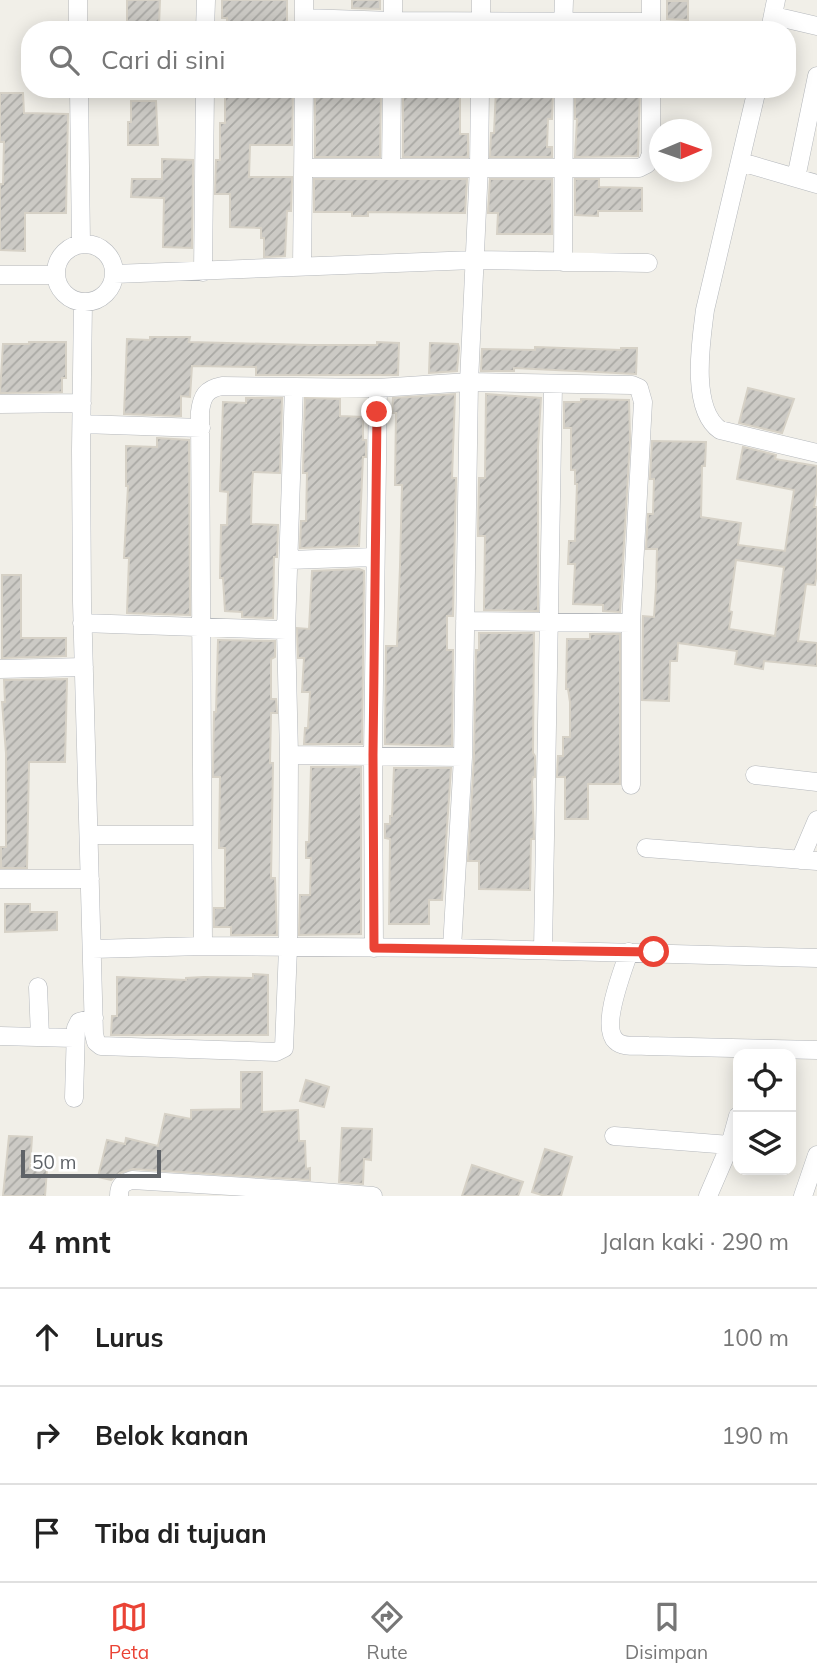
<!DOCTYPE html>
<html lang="id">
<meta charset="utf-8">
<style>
body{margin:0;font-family:Mulish,sans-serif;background:#f2f2f2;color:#222}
.controls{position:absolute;right:21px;bottom:21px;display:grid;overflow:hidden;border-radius:14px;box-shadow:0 4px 18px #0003}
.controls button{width:63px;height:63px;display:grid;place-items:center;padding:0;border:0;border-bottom:2px solid #e0e0e0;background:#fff;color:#222;font:35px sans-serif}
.compass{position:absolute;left:649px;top:119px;width:63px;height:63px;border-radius:50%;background:#fff;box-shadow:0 4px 18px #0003;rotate:88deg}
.scale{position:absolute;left:21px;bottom:18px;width:140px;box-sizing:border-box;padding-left:7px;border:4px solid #5f6368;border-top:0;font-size:19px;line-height:24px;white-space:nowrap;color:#5f6368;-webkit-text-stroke:5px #fff;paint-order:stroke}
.stop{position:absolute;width:21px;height:21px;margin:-16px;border:5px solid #ea4335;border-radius:50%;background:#fff}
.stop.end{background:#ea4335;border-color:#fff;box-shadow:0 2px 7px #0008}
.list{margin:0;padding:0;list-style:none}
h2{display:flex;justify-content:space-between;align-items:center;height:91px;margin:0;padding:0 28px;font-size:30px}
h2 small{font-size:23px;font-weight:400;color:#767676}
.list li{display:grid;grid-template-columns:46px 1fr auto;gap:21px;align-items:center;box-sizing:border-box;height:98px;padding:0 28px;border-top:2px solid #e0e0e0}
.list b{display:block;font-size:26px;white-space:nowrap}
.list em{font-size:23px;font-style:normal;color:#767676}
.icon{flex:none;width:38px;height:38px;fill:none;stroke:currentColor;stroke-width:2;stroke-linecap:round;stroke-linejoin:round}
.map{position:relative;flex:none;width:817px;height:1196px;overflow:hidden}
.search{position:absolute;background:#fff;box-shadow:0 4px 18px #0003;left:21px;right:21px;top:21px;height:77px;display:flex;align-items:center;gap:18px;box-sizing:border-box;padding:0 24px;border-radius:28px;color:#767676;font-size:26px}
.sheet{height:385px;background:#fff}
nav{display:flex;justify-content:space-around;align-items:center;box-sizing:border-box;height:98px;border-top:2px solid #e0e0e0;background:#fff;font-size:19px;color:#767676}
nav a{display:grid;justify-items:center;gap:4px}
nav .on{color:#ea4335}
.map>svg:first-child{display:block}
.building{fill:url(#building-hatch);stroke:#d6d1c6;stroke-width:2;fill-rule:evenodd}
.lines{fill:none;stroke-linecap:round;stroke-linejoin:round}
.street-casing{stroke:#b5b8bc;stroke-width:19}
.street{stroke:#fff;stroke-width:18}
.route{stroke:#ea4335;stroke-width:9}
</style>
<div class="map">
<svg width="817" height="1196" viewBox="0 0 817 1196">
<defs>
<pattern id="building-hatch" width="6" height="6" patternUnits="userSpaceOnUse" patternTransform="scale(1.75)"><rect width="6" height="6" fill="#cccac5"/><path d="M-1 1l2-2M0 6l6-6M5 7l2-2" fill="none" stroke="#a9a8a4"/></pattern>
</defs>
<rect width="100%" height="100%" fill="#f1efe8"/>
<path class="building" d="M127,0H160L159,26L127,25Z
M222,0H287V30H227V18H222Z
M352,0H380V9L352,8Z
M667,1H688V20L667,19Z
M225,89H293L292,145H250L249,177H292L291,211H287L285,256L264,257V238H261V228L230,227V194H215L216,160H220V123H225Z
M315,89H381L380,157H315Z
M403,89H460V134H468V157H403Z
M496,89H553L552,119H548L547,147H552V157H490L491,133H494Z
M575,89H640L638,156L575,157L577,119H575Z
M0,93H23L24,113L68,114L66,213H25V251L0,250V184H3L4,142H0Z
M131,101H156L158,145H128V122H131Z
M162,159L193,160L192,248L163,247L164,198L131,197L132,179H162Z
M314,179H467L465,213L368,212V216H352V212H314Z
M490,179H552V234H497L498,213H488Z
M575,179H599V187L642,188V211H598V216L575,215Z
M150,337H190L189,342L311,345H377V342L399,343L398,375H256V367L192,366L190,397L181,396V416L124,414L127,339L150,340Z
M29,342H66V378H62V392L0,393L3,344H29Z
M430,343L458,344L459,348L457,371L429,373Z
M535,347L621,350V348H637L636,374L514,368V371H481L482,349L535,350Z
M748,388L794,399L782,433L739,423Z
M455,394L452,478H456L453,616H447V650H453L452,746L385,744L386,646H397L400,567L402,485H395L396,413H392L393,398Z
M486,394L541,398L538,447V611L484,610L485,536H478L479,478H485Z
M246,398H282L280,473L253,472L252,486L251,524L278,525L277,557H274L273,618L242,617V612L225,611L223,578H220L221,525H227L228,492L220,491L223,402L246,403Z
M305,398L340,399V416L363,417V440H366V457H363L359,546L300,548L301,521H306L307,473H303Z
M581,399L629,400L630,440L620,612L603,611V605L573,604L575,564H568L569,541H575L577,484H575V470H571V428H564V402H581Z
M157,438L189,440L190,615L127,613L129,558H124L128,486H126V446L157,447Z
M652,441L706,442L705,466H702L701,517L741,523L738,545L785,551L794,490L737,479L743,447L776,455L775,459L817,466V489L814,507H817V572L815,585L806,584L798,641L817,643V666L764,661L763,669L735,664L737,651L678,643L677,661H670L669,701L642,700L643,616L654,617L656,587L657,549H646L648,514H653L654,479H650ZM736,560L784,567L775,636L729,629L732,612L729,611Z
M359,569L364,571L362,744H304L305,728H308L310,692H302L304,658H298L297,628L309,629L312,571Z
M2,575H21V638H66V656L2,658Z
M479,633H534L533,753L535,756V777H533L532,781L534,839H531L530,890L479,889V861H468L474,757L476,650H479Z
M590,634H620V784H588V819H565V777H557L558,756H563V737H570V702L568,689H566L567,639H590Z
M218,640L275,641V657L271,659V699H276L277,713H271L270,763H273L271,878H275L277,935H231V927H214V908H225V848H219L220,777H213L214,712H216Z
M67,679L65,762H29L27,868H1V847H6V753L2,702H5L4,680Z
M311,767H361V934L299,935L300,895H310L311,858H306V842H309Z
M394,768H451L442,900H429V924H389L390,839L385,838V824H390V816H392Z
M5,904H30V912H57V930L5,932Z
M253,974L268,975V1035H111L112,1016H117V977L186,980V978L204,977L253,978Z
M241,1072H262V1112L298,1110L299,1141H305L306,1169L310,1168V1180L133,1169L120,1173L111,1180L98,1177L107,1140L125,1144L126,1138L158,1146L165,1114L191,1119V1110L241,1109Z
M306,1080L329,1087L324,1107L300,1101Z
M342,1128L372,1129L371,1160L364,1159L363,1184L339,1182Z
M9,1136L32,1137L30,1168L47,1169L45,1196H3Z
M545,1149L572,1157L561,1196H545L532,1192Z
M472,1165L523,1182L518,1196H462Z"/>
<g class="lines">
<defs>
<path id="street" d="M78,0V30
M304,0V30
M481,0V30
M651,0V30
M774,16L817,26
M304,18L393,21L651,22
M205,30L206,0
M393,30V0
M563,30L564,0
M770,30L776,0
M79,89L81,244
M757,89L705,310C701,341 690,409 720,430L817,453
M741,162L817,184
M391,167L392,89
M303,168H639L647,164L651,154V89
M796,178L817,76
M56 273a29 29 0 1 1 58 0a29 29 0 1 1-58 0Z
M563,262L564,89
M302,267L304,89
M203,272L205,89
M114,274L474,260L648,263
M0,275H56
M83,302L81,450L82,602L94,1034L96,1042L101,1046L276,1052L284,1048L288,948L289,755L286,630L294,387
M0,404L82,403
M82,424L201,428
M289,560L374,557
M465,621L631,623
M82,623L286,630
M0,669L84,667
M289,755L463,757
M755,775L817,782
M89,835H202
M646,848L817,861
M800,860L817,820
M0,879H90
M203,946L200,412C202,396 206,389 222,386L378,388L469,382L632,385L639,388L643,402L631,623V785
M374,948L373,755L378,388
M452,948L463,757L469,382L479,166L480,89
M92,949L203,946L452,948L817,958
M543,950L553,385
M629,952C623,970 600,1027 616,1041C623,1048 638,1045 648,1046L817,1050
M38,987L40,1037
M0,1036L74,1038
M74,1098L76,1028L79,1022L94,1018
M614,1136L730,1145
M119,1196C119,1186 122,1183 132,1180L295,1190
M294,1196L295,1190L373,1196
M708,1196L730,1145L738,1116
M803,1196L817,1155"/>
</defs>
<use href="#street" class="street-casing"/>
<use href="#street" class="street"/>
</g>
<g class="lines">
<path class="route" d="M377,412L373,755L374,948L654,952"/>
</g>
</svg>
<div class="controls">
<button><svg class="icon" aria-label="locate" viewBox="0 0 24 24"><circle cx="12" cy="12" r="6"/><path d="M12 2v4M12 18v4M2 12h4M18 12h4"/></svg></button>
<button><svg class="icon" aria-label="layers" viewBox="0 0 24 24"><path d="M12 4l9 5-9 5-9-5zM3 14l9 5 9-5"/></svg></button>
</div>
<svg class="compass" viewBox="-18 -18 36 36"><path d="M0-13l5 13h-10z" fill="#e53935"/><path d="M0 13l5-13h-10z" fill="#767676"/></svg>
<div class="scale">50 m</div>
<div class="stop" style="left:654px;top:952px"></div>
<div class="stop end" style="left:377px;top:412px"></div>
<div class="search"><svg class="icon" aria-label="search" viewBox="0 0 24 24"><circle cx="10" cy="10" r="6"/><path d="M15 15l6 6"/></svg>Cari di sini</div>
</div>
<section class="sheet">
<h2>4 mnt<small>Jalan kaki · 290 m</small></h2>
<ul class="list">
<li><svg class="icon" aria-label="ahead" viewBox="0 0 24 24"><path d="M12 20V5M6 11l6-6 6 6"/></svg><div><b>Lurus</b></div><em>100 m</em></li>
<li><svg class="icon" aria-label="right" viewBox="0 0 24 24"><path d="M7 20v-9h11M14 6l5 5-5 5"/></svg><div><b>Belok kanan</b></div><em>190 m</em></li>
<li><svg class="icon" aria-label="arrive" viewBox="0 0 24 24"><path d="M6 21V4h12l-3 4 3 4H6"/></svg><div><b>Tiba di tujuan</b></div></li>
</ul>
</section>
<nav>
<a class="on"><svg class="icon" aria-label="map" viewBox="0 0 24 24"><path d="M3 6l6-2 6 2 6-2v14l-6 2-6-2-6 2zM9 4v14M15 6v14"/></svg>Peta</a>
<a><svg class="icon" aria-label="directions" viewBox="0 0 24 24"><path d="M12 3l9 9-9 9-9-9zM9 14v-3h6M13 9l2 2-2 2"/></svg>Rute</a>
<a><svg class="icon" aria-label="saved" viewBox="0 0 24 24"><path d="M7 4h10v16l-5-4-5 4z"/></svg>Disimpan</a>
</nav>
